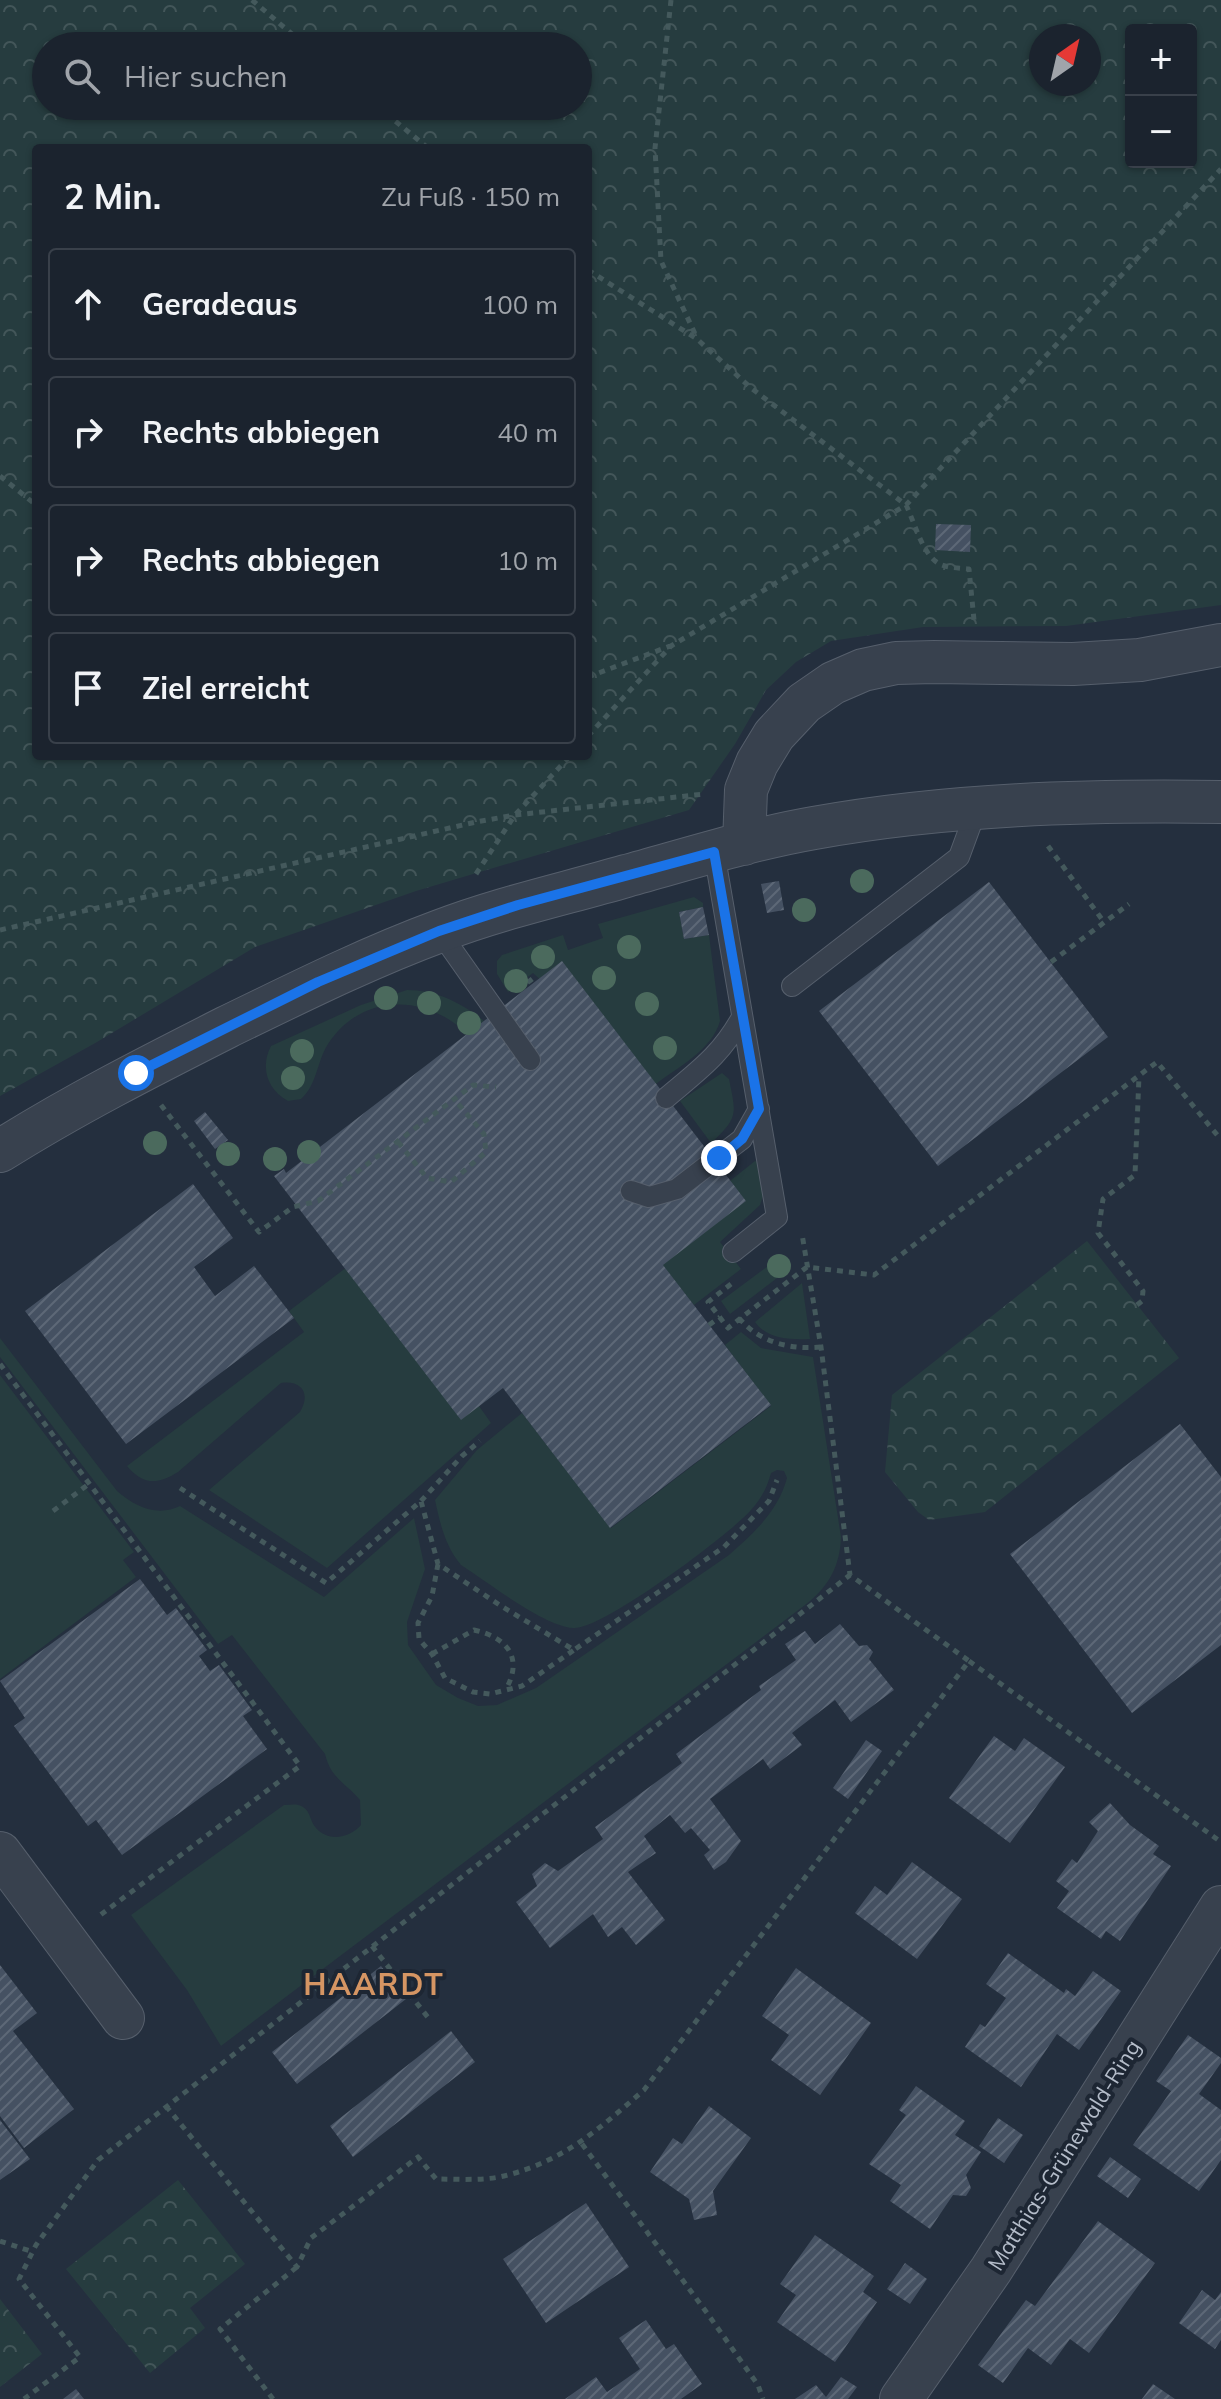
<!DOCTYPE html>
<html lang="de">
<meta charset="utf-8">
<style>
body{margin:0;font-family:Mulish,sans-serif;background:#242b36;color:#f1f3f6}
.controls{position:absolute;right:24px;top:24px;display:grid;overflow:hidden;border-radius:8px;box-shadow:0 2px 6px #0004}
.controls button{width:72px;height:72px;display:grid;place-items:center;padding:0;border:0;border-bottom:2px solid #39404a;background:#1b232e;color:#f1f3f6;font:40px sans-serif}
.compass{position:absolute;left:1029px;top:24px;width:72px;height:72px;border-radius:50%;background:#1b232e;box-shadow:0 2px 6px #0004;rotate:34deg}
.stop{position:absolute;width:24px;height:24px;margin:-18px;border:6px solid #1a73e8;border-radius:50%;background:#fff}
.stop.end{background:#1a73e8;border-color:#fff;box-shadow:0 2px 8px #0008}
.list{margin:0;padding:0;list-style:none}
h2{display:flex;justify-content:space-between;align-items:center;height:104px;margin:0;padding:0 32px;font-size:34px}
h2 small{font-size:26px;font-weight:400;color:#a0a4aa}
.list li{display:grid;grid-template-columns:52px 1fr auto;gap:24px;align-items:center;box-sizing:border-box;height:112px;margin:0 16px 16px;padding:0 16px;border:2px solid #39404a;border-radius:8px}
.list b{display:block;font-size:30px;white-space:nowrap}
.list em{font-size:26px;font-style:normal;color:#a0a4aa}
.icon{flex:none;width:44px;height:44px;fill:none;stroke:currentColor;stroke-width:2;stroke-linecap:round;stroke-linejoin:round}
.map{position:relative;flex:none;width:1221px;height:2399px;overflow:hidden}
.search{position:absolute;background:#1b232e;box-shadow:0 2px 6px #0004;left:32px;top:32px;width:560px;height:88px;display:flex;align-items:center;gap:20px;box-sizing:border-box;padding:0 28px;border-radius:44px;color:#a0a4aa;font-size:30px}
.panel{position:absolute;background:#1b232e;box-shadow:0 2px 6px #0004;left:32px;top:144px;width:560px;height:616px;border-radius:8px}
.map>svg:first-child{display:block}
.grass{fill:#263c3f}
.forest{fill:url(#forest-crowns);fill-rule:evenodd}
.building{fill:url(#building-hatch)}
.lines{fill:none;stroke-linecap:round;stroke-linejoin:round}
.lane-casing{stroke:#565f6c;stroke-width:22}
.street-casing{stroke:#565f6c;stroke-width:44}
.path{stroke:#44595c;stroke-width:5;stroke-dasharray:6 6;stroke-linecap:butt}
.lane{stroke:#38414e;stroke-width:20}
.street{stroke:#38414e;stroke-width:42}
.tree{fill:#4b6a5d}
.route{stroke:#1a73e8;stroke-width:10}
.labels{text-anchor:middle;dominant-baseline:central;stroke-width:8;stroke-linejoin:round;paint-order:stroke}
.street-label{font-size:22px;fill:#b4bcc9;stroke:#1d2633}
.district-label{font-size:30px;font-weight:bold;letter-spacing:2px;fill:#d59563;stroke:#1d2633}
</style>
<div class="map">
<svg width="1221" height="2399" viewBox="0 0 1221 2399">
<defs>
<pattern id="forest-crowns" width="20" height="18" patternUnits="userSpaceOnUse" patternTransform="scale(2)"><rect width="20" height="18" fill="#263c3f"/><path d="M2 6a3 3 0 1 1 6 0M12 15a3 3 0 1 1 6 0" fill="none" stroke="#435659"/></pattern>
<pattern id="building-hatch" width="6" height="6" patternUnits="userSpaceOnUse" patternTransform="scale(2)"><rect width="6" height="6" fill="#455162"/><path d="M-1 1l2-2M0 6l6-6M5 7l2-2" fill="none" stroke="#5d6877"/></pattern>
</defs>
<rect width="100%" height="100%" fill="#242f3e"/>
<path class="grass" d="M694,897L703,903V907L679,912L684,939L709,935L720,1021C712,1050 678,1067 656,1084L533,973L508,992L497,974V961L502,955L563,935L568,950L603,938L598,924Z
M407,990C436,990 462,1003 484,1021L467,1034C426,993 361,993 328,1044C317,1061 317,1085 301,1099L288,1101C267,1090 260,1067 271,1046L361,1005Z
M722,1073L729,1079C736,1114 739,1117 711,1143L680,1101Z
M500,1151L687,1215L755,1161L758,1162L763,1196L760,1205L720,1242L741,1269L694,1305L663,1266L479,1406L491,1423L327,1568L209,1490L300,1412C311,1394 302,1380 281,1383L178,1472C157,1485 143,1485 127,1466L304,1332L289,1311Z
M780,1257L785,1272L730,1314L721,1301Z
M802,1283L810,1339C790,1340 767,1339 755,1322Z
M741,1332L761,1348L813,1357L841,1537C840,1565 830,1584 809,1602L221,2046L187,1990L131,1915L284,1805C291,1805 297,1803 303,1807C311,1812 310,1822 316,1828C329,1843 351,1837 361,1825L360,1800C345,1782 331,1779 325,1754L232,1635L218,1644L0,1357V1338L117,1491C135,1507 158,1517 180,1506L324,1597L414,1518L425,1569L407,1622L408,1645L436,1685L458,1698L478,1706L497,1705L536,1688L729,1555C755,1532 778,1511 787,1478L784,1471L777,1470L771,1473C767,1488 761,1499 751,1510C729,1535 601,1631 573,1628C543,1626 488,1582 461,1565C445,1546 440,1523 435,1500L477,1450L522,1413L611,1528L771,1406L725,1345Z
M0,1375L134,1552L123,1560L136,1577L0,1679Z"/>
<path class="forest" d="M0,0H1221V605L1066,626L923,627L831,641L796,662L766,690L735,744L689,810L416,891L255,947L97,1042L0,1096ZM1131,30H1191V162H1131ZM1041,36H1089V84H1041ZM46,46H578V106H46ZM36,148H588V756H36Z
M1087,1241L1179,1358L985,1512L929,1520L918,1512L885,1472L892,1395Z
M178,2180L245,2264L190,2308L205,2328L150,2373L66,2269Z
M0,2299L42,2354L0,2387Z"/>
<path class="building" d="M936,524L971,525L970,552L935,550Z
M779,881L784,910L767,913L761,884Z
M989,882L1108,1037L938,1166L819,1011Z
M703,907L709,935L684,939L679,912Z
M562,961L746,1201L663,1265L771,1405L610,1528L503,1388L461,1420L274,1176L284,1169L286,1173Z
M205,1112L228,1140L215,1149L194,1121Z
M193,1184L233,1238L194,1267L215,1296L254,1266L294,1318L126,1444L25,1311Z
M1180,1424L1221,1477V1645L1132,1713L1010,1554Z
M140,1579L167,1615L176,1608L207,1650L199,1656L210,1671L219,1665L252,1710L243,1716L267,1749L122,1855L96,1820L88,1826L14,1726L25,1718L0,1681Z
M840,1624L859,1646L867,1645L873,1652L869,1659L894,1690L851,1722L835,1700L792,1733L802,1745L770,1769L763,1759L710,1799L741,1841L726,1862L714,1870L704,1855L710,1850L691,1828L685,1833L670,1815L644,1836L656,1853L628,1872L665,1920L636,1945L622,1927L608,1937L593,1914L550,1948L516,1902L537,1886L532,1874L545,1863L558,1871L603,1839L595,1827L682,1763L676,1754L761,1690L759,1686L796,1660L785,1644L805,1631L815,1644Z
M994,1736L1015,1751L1024,1738L1065,1767L1010,1843L949,1798Z
M866,1740L882,1751L848,1799L833,1788Z
M1110,1803L1130,1825L1159,1846L1153,1854L1171,1866L1120,1941L1106,1931L1101,1939L1057,1908L1069,1891L1056,1881L1072,1859L1077,1863L1098,1831L1089,1822Z
M912,1862L962,1899L917,1959L855,1913L875,1886L887,1895Z
M1008,1953L1064,1993L1066,1989L1075,1996L1093,1971L1121,1991L1079,2050L1057,2034L1021,2087L965,2047L980,2024L985,2027L1006,1998L986,1984Z
M0,1965L37,2013L13,2031L74,2109L24,2148L0,2116Z
M381,1966L406,1999L297,2084L272,2052Z
M796,1968L871,2023L820,2095L771,2060L789,2035L762,2016Z
M451,2031L475,2062L353,2157L330,2126Z
M1188,2035L1221,2058V2063L1199,2094L1221,2110V2160L1199,2191L1133,2145L1171,2091L1156,2081Z
M916,2086L965,2121L955,2135L981,2152L966,2175L971,2188L966,2196L953,2195L930,2229L890,2201L901,2185L869,2164L906,2115L899,2110Z
M709,2106L751,2138L713,2191L717,2215L694,2220L689,2199L650,2172L673,2138L682,2144Z
M998,2118L1023,2135L1004,2163L979,2146Z
M0,2120L30,2159L0,2180Z
M1110,2157L1141,2179L1128,2198L1097,2176Z
M586,2203L629,2267L546,2323L503,2259Z
M1098,2221L1155,2263L1089,2353L1070,2339L1051,2365L1028,2348L1003,2383L978,2365L1026,2300L1035,2306Z
M815,2235L874,2276L863,2292L877,2302L835,2362L777,2322L796,2295L780,2284Z
M905,2263L927,2279L910,2304L887,2289Z
M1202,2290L1215,2300L1221,2292V2340L1215,2349L1179,2323Z
M646,2320L666,2349L674,2344L702,2384L681,2399H565L596,2377L607,2392L640,2369L619,2338Z
M841,2377L857,2387L848,2399H795L816,2385L826,2397Z
M1153,2384L1175,2399H1142Z
M76,2389L84,2399H63Z"/>
<g class="lines">
<defs>
<path id="lane" d="M714,852L777,1217L733,1252
M439,931L530,1060
M792,986L959,857L977,808
M666,1098C699,1070 721,1055 742,1017
M631,1191L649,1197L677,1189L742,1139L759,1109"/>
<path id="street" d="M744,844L746,790L757,763L774,735L804,703L833,683L863,670L896,663L934,662L1073,664L1140,660L1221,645
M0,1151C73,1105 150,1066 227,1027C297,993 367,958 440,931C500,908 564,894 626,876C688,859 751,839 814,828C948,804 1085,800 1221,802
M0,1853L123,2018
M901,2399L991,2270L1221,1907"/>
</defs>
<use href="#lane" class="lane-casing"/>
<use href="#street" class="street-casing"/>
<path class="path" d="M252,0L306,46
M671,0L655,148L661,261L697,338
M377,106L428,148
M588,270L697,339L751,388L906,505C915,523 923,558 942,565C950,568 960,568 969,569L974,620
M0,476L36,505
M588,677L670,646
M588,736L671,646L906,505L1221,169
M1048,846L1104,922
M476,874L515,815L570,756
M0,930L476,822L515,815L704,794
M1051,962L1129,904
M518,990L536,976
M161,1105L259,1232L293,1207L318,1201L473,1085L496,1087
M398,1142L427,1178L451,1182L486,1152L484,1134L454,1099
M731,1284L708,1302L728,1328L807,1267L874,1275L1157,1062L1218,1136
M1137,1305L1142,1301L1143,1291L1098,1233L1103,1199L1135,1175L1139,1076
M739,1318C759,1342 790,1350 821,1347
M709,1325L720,1317
M0,1364L300,1766L99,1916
M180,1488L326,1583L421,1501L438,1564L501,1606L574,1650L724,1547L769,1501L777,1480
M421,1501L462,1456L480,1441
M53,1511L90,1483
M438,1564L432,1596L418,1623L419,1639L432,1654L445,1678L473,1692L490,1694L522,1686L574,1650
M432,1654L474,1630C506,1637 524,1657 506,1689
M969,1661L1221,1842
M372,1946L430,2020
M166,2106L297,2267L311,2238L418,2157L436,2179C458,2179 483,2181 504,2176C564,2161 599,2129 644,2090L969,1661L850,1575L821,1347L802,1234
M582,2144L707,2313L758,2385L763,2399
M0,2241L33,2252
M24,2399L80,2357L19,2279L36,2245L98,2160L850,1575
M273,2399L220,2329L297,2267"/>
<use href="#lane" class="lane"/>
<use href="#street" class="street"/>
</g>
<g class="tree">
<circle cx="862" cy="881" r="12"/>
<circle cx="804" cy="910" r="12"/>
<circle cx="629" cy="947" r="12"/>
<circle cx="543" cy="957" r="12"/>
<circle cx="604" cy="978" r="12"/>
<circle cx="516" cy="981" r="12"/>
<circle cx="386" cy="998" r="12"/>
<circle cx="429" cy="1003" r="12"/>
<circle cx="647" cy="1004" r="12"/>
<circle cx="469" cy="1023" r="12"/>
<circle cx="665" cy="1048" r="12"/>
<circle cx="302" cy="1051" r="12"/>
<circle cx="293" cy="1078" r="12"/>
<circle cx="155" cy="1143" r="12"/>
<circle cx="309" cy="1152" r="12"/>
<circle cx="228" cy="1154" r="12"/>
<circle cx="275" cy="1159" r="12"/>
<circle cx="779" cy="1266" r="12"/>
</g>
<g class="lines">
<path class="route" d="M136,1073L318,982L439,931L518,905L714,852L759,1109L742,1139L719,1158"/>
</g>
<g class="labels">
<g class="street-label">
<text transform="translate(1064 2155) rotate(-58)">Matthias-Grünewald-Ring</text>
</g>
<g class="district-label">
<text x="374" y="1984">HAARDT</text>
</g>
</g>
</svg>
<div class="controls">
<button>+</button>
<button>−</button>
</div>
<svg class="compass" viewBox="-18 -18 36 36"><path d="M0-13l5 13h-10z" fill="#e53935"/><path d="M0 13l5-13h-10z" fill="#a0a4aa"/></svg>
<div class="stop" style="left:136px;top:1073px"></div>
<div class="stop end" style="left:719px;top:1158px"></div>
<div class="search"><svg class="icon" aria-label="search" viewBox="0 0 24 24"><circle cx="10" cy="10" r="6"/><path d="M15 15l6 6"/></svg>Hier suchen</div>
<section class="panel">
<h2>2 Min.<small>Zu Fuß · 150 m</small></h2>
<ul class="list">
<li><svg class="icon" aria-label="ahead" viewBox="0 0 24 24"><path d="M12 20V5M6 11l6-6 6 6"/></svg><div><b>Geradeaus</b></div><em>100 m</em></li>
<li><svg class="icon" aria-label="right" viewBox="0 0 24 24"><path d="M7 20v-9h11M14 6l5 5-5 5"/></svg><div><b>Rechts abbiegen</b></div><em>40 m</em></li>
<li><svg class="icon" aria-label="right" viewBox="0 0 24 24"><path d="M7 20v-9h11M14 6l5 5-5 5"/></svg><div><b>Rechts abbiegen</b></div><em>10 m</em></li>
<li><svg class="icon" aria-label="arrive" viewBox="0 0 24 24"><path d="M6 21V4h12l-3 4 3 4H6"/></svg><div><b>Ziel erreicht</b></div></li>
</ul>
</section>
</div>
